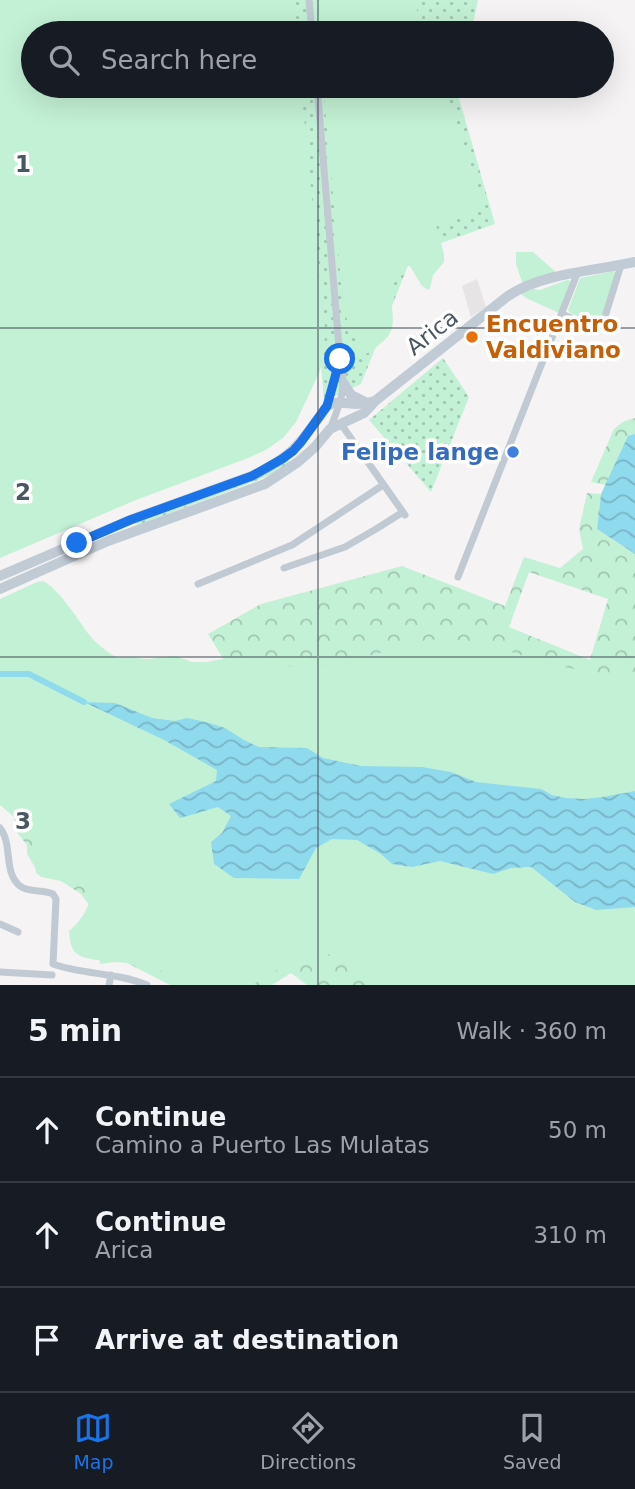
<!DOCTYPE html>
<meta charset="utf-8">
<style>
body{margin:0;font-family:"DejaVu Sans",sans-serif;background:#20242c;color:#f1f3f6}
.stop{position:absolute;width:21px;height:21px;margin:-16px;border:5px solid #1a73e8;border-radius:50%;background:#fff}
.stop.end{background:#1a73e8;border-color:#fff;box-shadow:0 2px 7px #0008}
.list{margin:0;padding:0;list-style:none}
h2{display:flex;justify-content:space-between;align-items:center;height:91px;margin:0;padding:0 28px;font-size:30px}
h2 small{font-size:23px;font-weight:400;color:#9ea1a6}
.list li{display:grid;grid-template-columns:46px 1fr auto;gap:21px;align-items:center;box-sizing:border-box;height:105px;padding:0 28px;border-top:2px solid #363941}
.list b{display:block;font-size:26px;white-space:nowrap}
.list p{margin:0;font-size:23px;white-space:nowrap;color:#9ea1a6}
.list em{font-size:23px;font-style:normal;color:#9ea1a6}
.icon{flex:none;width:38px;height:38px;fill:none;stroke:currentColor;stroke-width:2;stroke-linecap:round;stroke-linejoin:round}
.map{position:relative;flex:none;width:635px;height:985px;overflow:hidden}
.search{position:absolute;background:#171b24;box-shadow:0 7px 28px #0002;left:21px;right:21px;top:21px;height:77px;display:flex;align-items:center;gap:18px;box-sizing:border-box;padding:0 24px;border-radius:38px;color:#9ea1a6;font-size:26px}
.sheet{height:406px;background:#171b24}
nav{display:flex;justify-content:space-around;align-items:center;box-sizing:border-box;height:98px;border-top:2px solid #363941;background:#171b24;font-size:19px;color:#9ea1a6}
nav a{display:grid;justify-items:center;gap:4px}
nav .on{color:#1a73e8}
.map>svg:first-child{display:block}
.education{fill:#e6e4e5}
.grass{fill:url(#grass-dots)}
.forest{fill:url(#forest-crowns);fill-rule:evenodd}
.park{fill:#c3f1d5}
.water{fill:url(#water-waves)}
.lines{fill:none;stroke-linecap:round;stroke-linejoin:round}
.canal{stroke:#90daee;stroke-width:6}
.street{stroke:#c1cad2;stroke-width:7}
.secondary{stroke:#c1cbd6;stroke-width:10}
.route{stroke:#1a73e8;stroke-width:9}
.grid{fill:none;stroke:#4a5661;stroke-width:2;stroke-opacity:0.55}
.food-dot{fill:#e8710a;stroke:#fff;stroke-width:2.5}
.shop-dot{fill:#3f7fe0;stroke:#fff;stroke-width:2.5}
.labels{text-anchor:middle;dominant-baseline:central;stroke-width:7;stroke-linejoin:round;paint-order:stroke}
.food-label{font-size:23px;font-weight:bold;fill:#c56008;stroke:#fff;text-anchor:start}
.street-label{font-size:23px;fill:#4a5661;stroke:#fff}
.shop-label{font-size:23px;font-weight:bold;fill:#366cbe;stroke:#fff;text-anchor:end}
.grid-label{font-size:23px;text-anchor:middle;font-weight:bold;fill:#4a5661;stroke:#fff;stroke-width:7;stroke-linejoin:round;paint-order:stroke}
</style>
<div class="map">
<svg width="635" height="985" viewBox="0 0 635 985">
<defs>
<pattern id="grass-dots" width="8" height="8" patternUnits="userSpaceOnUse" patternTransform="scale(1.75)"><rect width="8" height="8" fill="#c3f1d5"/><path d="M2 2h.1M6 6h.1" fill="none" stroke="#a0c6b0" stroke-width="1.8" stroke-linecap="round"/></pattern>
<pattern id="forest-crowns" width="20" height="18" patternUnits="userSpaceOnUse" patternTransform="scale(1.75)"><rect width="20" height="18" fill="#c3f1d5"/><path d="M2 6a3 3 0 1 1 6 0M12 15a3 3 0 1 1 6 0" fill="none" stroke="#a0c6b0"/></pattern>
<pattern id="water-waves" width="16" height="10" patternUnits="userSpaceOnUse" patternTransform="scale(1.75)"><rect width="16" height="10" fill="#90daee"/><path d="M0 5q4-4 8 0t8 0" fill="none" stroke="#78b4c4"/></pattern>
</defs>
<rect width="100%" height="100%" fill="#f5f3f3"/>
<path class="education" d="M477,279L486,307L471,317L462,286Z"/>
<path class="grass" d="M262,0H478L471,33H261Z
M288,86H461L459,98L495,224L413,253L361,384L324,401L304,156Z
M443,358L469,397L431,492L369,420Z
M288,460L290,462L278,471L256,481L138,525L136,524L137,520Z"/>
<path class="forest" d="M635,418V434L606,485L591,482L614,429L624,421Z
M587,493L601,494L597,529L635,554V757L227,665L208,634L261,604L402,566L505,606L524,557L560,568L583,549L579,529ZM529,572L608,599L590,660L509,627Z
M0,775L194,985H170L127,963L115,962L100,964L95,913L81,894L61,881L41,877L27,854V845L18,834L14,817L0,805Z
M317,938L399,985H307L291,973L272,985H237Z"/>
<path class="park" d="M0,0H293L296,33H33V86H301L325,329L324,350L320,371L296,422L283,438L266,450L248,458L136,500L0,558Z
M314,0H413L426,33H317Z
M323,86H443L486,209L436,225L444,254V262L433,275L430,288L428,290L422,286L410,266H404C399,273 393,283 392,291C389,312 401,328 381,343C375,348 370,353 363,355L357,351L358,337L344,314Z
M516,252H533L557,273L524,283L522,282L516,264Z
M614,271L615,275L601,321L595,324L570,313L568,310L580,278Z
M567,280H569L571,284L559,313L526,298L520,293L533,289L540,290Z
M43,581C57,587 78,619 87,632C95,643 106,651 117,658L129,657L147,659L176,656L192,662H206L235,657L288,666L313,668L360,658L429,640L445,639L468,641L502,649L550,664L594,673L625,674L635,672V985H365L363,978L355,963L350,958L326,954L306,959L282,967L252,985H175C169,979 162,970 155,967C134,957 87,966 75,952C70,946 70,939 69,931C80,922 91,907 90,892C77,877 60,879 42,877L37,874C28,855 51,851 39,832L4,801L0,799V599L37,582Z"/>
<path class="water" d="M635,434V554L597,529L601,494L628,436Z
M84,702L115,703L152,718L175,721L187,718L206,722L225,728L244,740L259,747L307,748L323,758L361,766L422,767L451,772L476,782L541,789L552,795L566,798L584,799L603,797L635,791V907L596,910L575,902L531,867L511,868L493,874L440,861L412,867L392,864L381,854L357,840L332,839L316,848L299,879L234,878L214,864L211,842L222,833L231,816L218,807L180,818L169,804L216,781L217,770L164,740Z"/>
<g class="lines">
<path class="canal" d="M0,674H29L84,702"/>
<path class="street" d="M309,0L312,33
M317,86L340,359C347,389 341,401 330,429
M562,314C575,319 590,330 603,323L621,265
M327,406L339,363
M341,424L405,515
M284,568L345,547L376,529L403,512
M458,577L577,274
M198,584L292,545L383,485
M0,828C13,844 3,873 20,886C29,893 43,889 53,894L56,899L53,964C83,975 116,972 147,985
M0,924L18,932
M0,972L52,975
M109,985L111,975"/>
<path class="secondary" d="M344,384L351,395L365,402
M0,576L130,520L252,476C293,457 302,441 327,406C337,400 346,404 357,404C363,404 369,403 375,401
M0,589L108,541L265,484L298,462L315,447L330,429L364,413L375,401L508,296C542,273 595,271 635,262"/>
</g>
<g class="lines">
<path class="route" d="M77,543L130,520L252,476L282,459L293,451L301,442L327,406L340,359"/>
</g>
<path class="grid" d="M318,0V33M318,86V985M0,328H635M0,657H635"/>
<circle class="food-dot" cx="472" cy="337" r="7"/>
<circle class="shop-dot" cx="513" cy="452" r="7"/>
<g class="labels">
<g class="food-label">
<text x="486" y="324">Encuentro<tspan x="486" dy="26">Valdiviano</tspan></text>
</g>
<g class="street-label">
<text transform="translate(432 332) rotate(-38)">Arica</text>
</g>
<g class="shop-label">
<text x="499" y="452">Felipe lange</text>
</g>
</g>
<g class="grid-label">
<text x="23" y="172">1</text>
<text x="23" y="500">2</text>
<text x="23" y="829">3</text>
</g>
</svg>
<div class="stop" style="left:340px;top:359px"></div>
<div class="stop end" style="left:77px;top:543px"></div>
<div class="search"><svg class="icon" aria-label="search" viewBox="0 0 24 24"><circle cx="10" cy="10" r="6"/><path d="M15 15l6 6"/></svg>Search here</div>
</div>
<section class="sheet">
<h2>5 min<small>Walk · 360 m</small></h2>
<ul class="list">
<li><svg class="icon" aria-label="ahead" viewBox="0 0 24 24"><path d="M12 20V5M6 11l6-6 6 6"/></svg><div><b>Continue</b><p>Camino a Puerto Las Mulatas</p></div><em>50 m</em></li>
<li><svg class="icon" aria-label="ahead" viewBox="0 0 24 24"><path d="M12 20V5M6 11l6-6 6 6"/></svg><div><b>Continue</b><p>Arica</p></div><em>310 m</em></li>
<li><svg class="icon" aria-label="arrive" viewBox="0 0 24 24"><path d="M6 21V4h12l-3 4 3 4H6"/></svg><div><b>Arrive at destination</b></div></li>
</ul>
</section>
<nav>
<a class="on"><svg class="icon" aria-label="map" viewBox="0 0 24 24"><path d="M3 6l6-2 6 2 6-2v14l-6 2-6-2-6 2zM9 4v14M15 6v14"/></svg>Map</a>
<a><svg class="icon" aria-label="directions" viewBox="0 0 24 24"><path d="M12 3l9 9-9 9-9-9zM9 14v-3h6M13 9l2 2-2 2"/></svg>Directions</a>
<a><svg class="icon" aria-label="saved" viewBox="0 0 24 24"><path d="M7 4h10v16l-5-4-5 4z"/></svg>Saved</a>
</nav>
